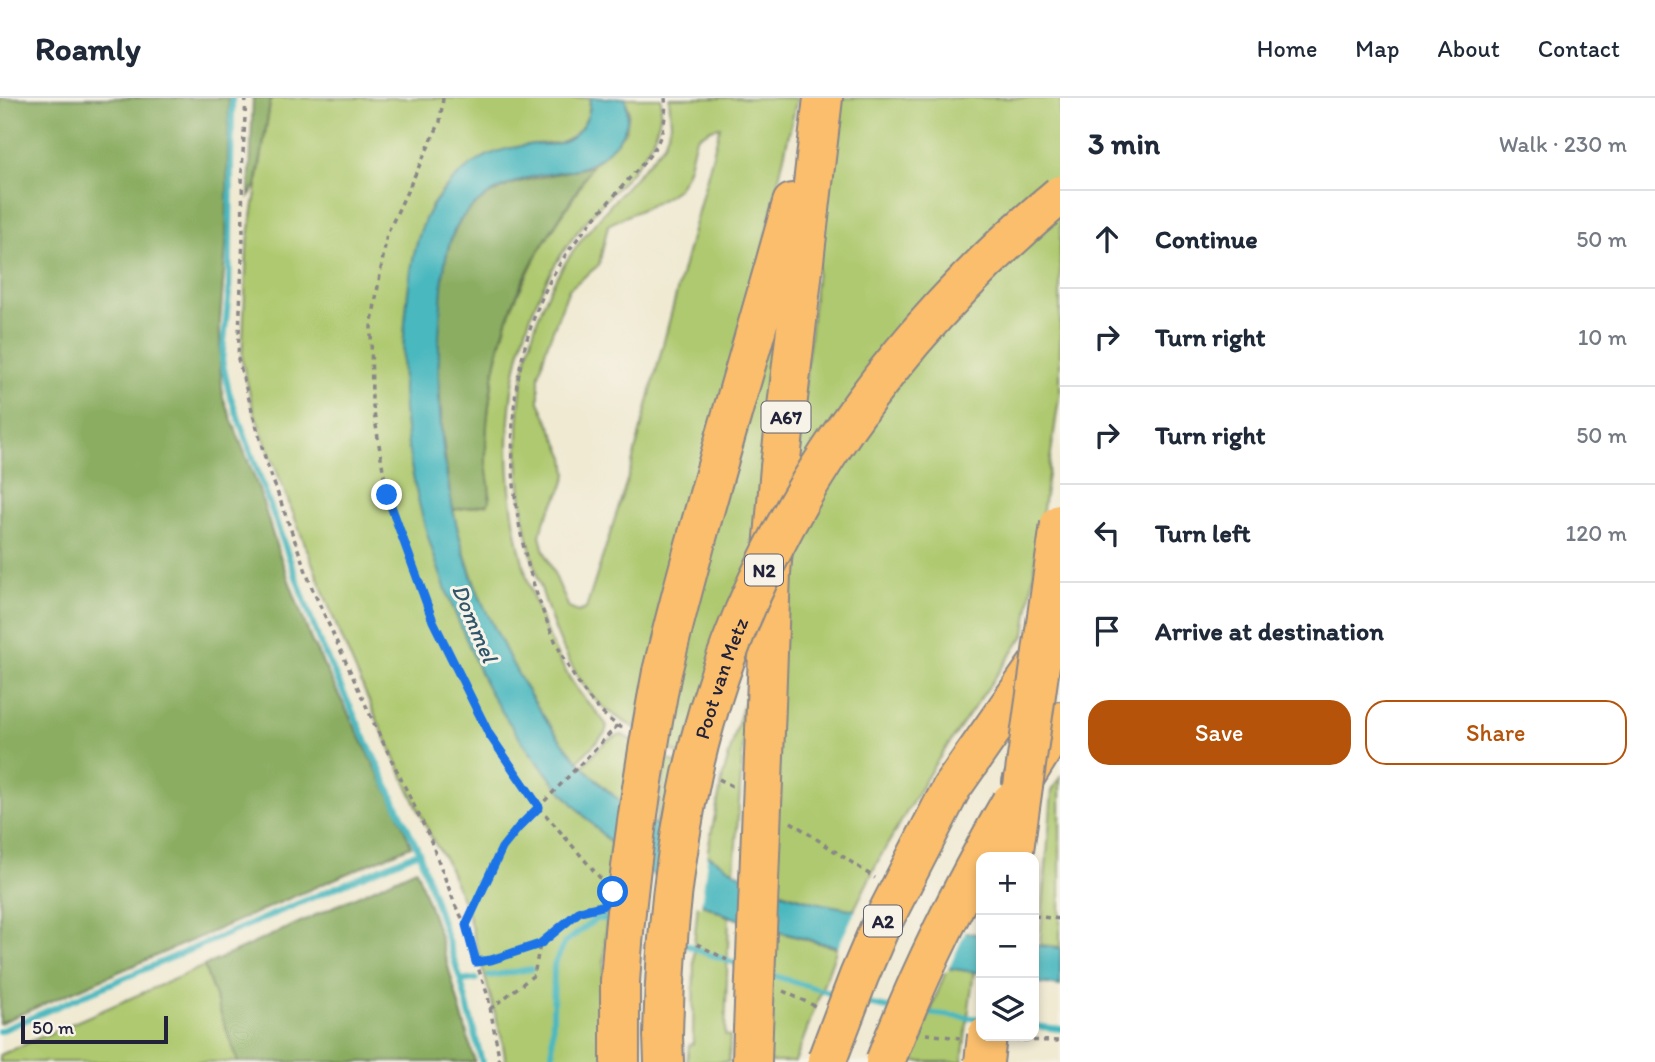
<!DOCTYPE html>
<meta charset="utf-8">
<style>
body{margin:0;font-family:Itim,sans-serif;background:#f6f6f7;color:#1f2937}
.controls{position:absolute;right:21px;bottom:21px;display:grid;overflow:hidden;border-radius:14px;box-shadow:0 4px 10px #0003}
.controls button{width:63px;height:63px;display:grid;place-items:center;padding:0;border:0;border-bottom:2px solid #e0e1e3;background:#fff;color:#1f2937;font:35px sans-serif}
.scale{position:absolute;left:21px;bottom:18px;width:147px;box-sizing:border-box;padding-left:7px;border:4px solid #22223b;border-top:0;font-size:19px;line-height:24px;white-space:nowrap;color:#22223b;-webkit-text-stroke:5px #f7f3e8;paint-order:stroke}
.stop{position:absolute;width:21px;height:21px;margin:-16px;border:5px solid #1a73e8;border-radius:50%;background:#fff}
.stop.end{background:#1a73e8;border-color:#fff;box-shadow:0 2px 7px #0008}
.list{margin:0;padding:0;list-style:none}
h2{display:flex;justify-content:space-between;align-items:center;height:91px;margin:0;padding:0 28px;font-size:30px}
h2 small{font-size:23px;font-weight:400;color:#747a83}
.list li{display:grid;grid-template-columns:46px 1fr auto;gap:21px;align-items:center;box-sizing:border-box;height:98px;padding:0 28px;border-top:2px solid #e0e1e3}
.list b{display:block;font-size:26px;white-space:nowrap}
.list em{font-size:23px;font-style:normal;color:#747a83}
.actions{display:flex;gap:14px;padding:21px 28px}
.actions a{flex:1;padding:16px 0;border:2px solid #b45309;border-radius:21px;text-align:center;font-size:24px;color:#b45309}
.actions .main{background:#b45309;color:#fff}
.icon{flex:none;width:38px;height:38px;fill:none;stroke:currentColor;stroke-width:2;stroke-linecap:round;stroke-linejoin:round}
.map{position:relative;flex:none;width:1060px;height:964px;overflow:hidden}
header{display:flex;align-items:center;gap:42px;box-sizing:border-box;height:98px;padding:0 35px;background:#fff;border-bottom:2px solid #e0e1e3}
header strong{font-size:33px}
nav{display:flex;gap:38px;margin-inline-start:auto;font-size:24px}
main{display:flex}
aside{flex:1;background:#fff}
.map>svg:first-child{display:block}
.green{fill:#afc96f;stroke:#687655;stroke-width:2;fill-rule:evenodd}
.forest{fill:#8bad62;stroke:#56684e;stroke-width:2}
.water{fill:#48b8bf;stroke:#356d7d;stroke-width:2}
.pier{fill:#f0ead3}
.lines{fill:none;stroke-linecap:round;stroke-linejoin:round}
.stream{stroke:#48b8bf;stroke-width:6}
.highway-casing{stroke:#898687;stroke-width:42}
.path{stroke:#898687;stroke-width:3.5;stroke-dasharray:5 5;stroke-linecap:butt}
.highway{stroke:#fabe6d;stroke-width:38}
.highway-bridge-casing{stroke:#898687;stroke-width:42;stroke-linecap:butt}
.highway-bridge{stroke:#fabe6d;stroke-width:38}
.route{stroke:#1a73e8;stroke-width:9}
.labels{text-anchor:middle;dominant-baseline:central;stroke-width:6;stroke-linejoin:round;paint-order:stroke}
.shield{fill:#f7f3e8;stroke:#62616f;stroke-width:2}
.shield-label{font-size:19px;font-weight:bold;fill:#22223b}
.street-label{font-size:21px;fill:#22223b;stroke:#f7f3e8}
.water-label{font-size:23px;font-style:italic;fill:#2f5669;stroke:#f7f3e8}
</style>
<header>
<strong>Roamly</strong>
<nav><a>Home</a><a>Map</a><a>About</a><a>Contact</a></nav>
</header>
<main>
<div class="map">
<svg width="1060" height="964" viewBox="0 0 1060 964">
<rect width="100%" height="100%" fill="#f7f3e8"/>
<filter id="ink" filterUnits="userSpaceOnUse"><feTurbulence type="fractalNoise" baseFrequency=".0143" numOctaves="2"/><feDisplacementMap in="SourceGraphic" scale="14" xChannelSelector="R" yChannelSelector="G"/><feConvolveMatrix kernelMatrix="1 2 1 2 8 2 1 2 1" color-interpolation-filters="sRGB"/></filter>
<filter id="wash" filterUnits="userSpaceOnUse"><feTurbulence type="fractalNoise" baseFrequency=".00686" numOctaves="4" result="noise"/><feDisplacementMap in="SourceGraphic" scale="28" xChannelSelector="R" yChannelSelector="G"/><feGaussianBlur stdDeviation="1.57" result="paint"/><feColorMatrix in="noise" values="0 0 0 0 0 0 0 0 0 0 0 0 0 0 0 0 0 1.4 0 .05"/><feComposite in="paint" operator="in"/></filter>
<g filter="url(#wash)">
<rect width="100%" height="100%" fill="#f0ead3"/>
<path class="green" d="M271,0H590L588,19L582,29L573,38L559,45L533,46L486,58L444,91L432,107L424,125L415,157L407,208L402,263L407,334L551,681L611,745L603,884L610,964H506L502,941L467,813L446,763L431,739L374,615L337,529L254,314L242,263L247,150Z
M625,0H661C664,54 614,89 583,127C484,246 491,425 558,559C565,573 573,587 583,599C591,609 601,617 607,628L605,635L577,664C563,649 551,630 539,612C499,551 469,483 453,412L488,406L490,398L486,365L487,323L494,272L509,215L537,156L577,94L591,68L606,55L626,32L629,13Z
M669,0H797L729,302L635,630C621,622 603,611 593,599C572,574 557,540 547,509C514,413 504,304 543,207C568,145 622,97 664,46L671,25ZM720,29L630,373L586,511L578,514L569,510L543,450L540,437L545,421L563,389L567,377L565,359L539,304V277L546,250L569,191L599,167L608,127C626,117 670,102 680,87C690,74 691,56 696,40L711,31Z
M835,0H1060V293L1025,536L933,669L879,761L854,812L831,809L774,792L779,531Z
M784,160L759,449L681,657L669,651L683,569L679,567Z
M747,594L734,774L707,756L723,678Z
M622,637L633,643L623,706L582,669C594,657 605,638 622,637Z
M667,661L679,666L664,731L655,726Z
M1060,679V849L1040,847L1052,693Z
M698,804L729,819L725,937L730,938L729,964H687L689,947L693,946L694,846Z
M771,832L837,850L795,964H761Z
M204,868L238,964H0V957Z
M947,870L974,873L962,964H911Z"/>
<path class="forest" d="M0,0H229L226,148L220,224V266L223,299L258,389L276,447L311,542L396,710L411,748L0,925Z
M253,0H271L256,88L249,98Z
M591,68C575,98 555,125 538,154C517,191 501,232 494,274C489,303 485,334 486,364C487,379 492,393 488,406L453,412C441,351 421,158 468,113C505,78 545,81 591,68Z
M416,771L439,836L475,964H238L204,868Z"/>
<path class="water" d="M590,0H625C630,19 628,31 615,46C581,82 564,68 524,81C501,88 475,102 461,121C446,140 442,182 441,206C434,297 442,393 472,480C479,501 491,522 501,543C530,604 567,660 620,703C642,721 670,735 695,749C721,765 743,780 772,791C816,808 861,812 907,821C932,826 956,833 981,837V875C918,866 856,855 795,838C760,829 728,820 697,803C667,786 635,767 610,744C564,700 523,650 491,596C480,578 473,556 464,536C423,443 396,340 404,237C407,200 410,156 425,121C436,97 464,67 489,57C502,51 519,48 533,46C541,46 552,48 559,45C578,40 592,19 590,0Z
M1034,847L1060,850V888L1034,884Z"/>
<path class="pier" d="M666,728L708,753L701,809L662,786Z
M857,809L909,818L967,831L947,874L836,853Z"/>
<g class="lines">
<path class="stream" d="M232,0L229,193L222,262L229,294L320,545L419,754L461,883L482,964
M680,844L705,855L742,867
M769,876L839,898
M489,878L531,871
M461,883L476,881
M862,905L893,911
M918,914L981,921
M1034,928L1060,931
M0,933L419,754
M552,964L554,867L565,844L596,821H611"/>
</g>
</g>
<g filter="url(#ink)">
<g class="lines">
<defs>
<path id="highway" d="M662,574C700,417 749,262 792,105
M765,633L771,475L780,369L823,0
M1022,684L1060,623
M952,689L1045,556
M663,938L664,964
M620,964V884
M752,964L753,932"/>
</defs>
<use href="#highway" class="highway-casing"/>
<path class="path" d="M246,0L242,74L243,138L238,261L266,363L312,490L379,636L429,738L456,809L466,827
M443,0L440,24L387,136L371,229L372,302L387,397L433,523L489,636L539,709L601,781
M622,630C594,614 574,581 560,553C507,444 493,304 545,193C564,151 597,118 627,83C636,73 647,62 654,51C663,37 667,17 665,0
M719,681L734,689
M791,724L875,780
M1034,818L1060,821
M697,846L727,862
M476,864L491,862L540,846L580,813L599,809
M783,893L817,909
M490,911L534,877L540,846
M926,936L960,940
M1013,942L1060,943
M500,964L488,898L468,841L466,827L495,764L509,740L618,627"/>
<use href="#highway" class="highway"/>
<defs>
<g id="highway-bridge">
<path d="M1013,759L1060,426"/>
<path d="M620,884C627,778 642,679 662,574"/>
<path d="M753,932L765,633"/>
<path id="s1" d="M663,938C665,849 673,763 692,676C743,446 881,246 1060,97"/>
<path d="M827,962L859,878L880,829L952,689"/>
<path d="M885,964C920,872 962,790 1011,704"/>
<path d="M984,964L987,938"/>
</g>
</defs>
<use href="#highway-bridge" class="highway-bridge-casing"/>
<use href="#highway-bridge" class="highway-bridge"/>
</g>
</g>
<g class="lines" filter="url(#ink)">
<path class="route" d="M387,397L433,523L489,636L539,709L518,730L502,750L466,827L476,864L491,862L540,846L580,813L602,808L613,794"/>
</g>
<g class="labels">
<g class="shield">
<rect x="761.5" y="303.5" width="49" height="31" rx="5"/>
<rect x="745" y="456.5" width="38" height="31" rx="5"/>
<rect x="864" y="807.5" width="38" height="31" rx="5"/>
</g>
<g class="shield-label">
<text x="786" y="319">A67</text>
<text x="764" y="472">N2</text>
<text x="883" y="823">A2</text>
</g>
<g class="street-label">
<text stroke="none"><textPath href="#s1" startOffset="364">Poot van Metz</textPath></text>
</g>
<g class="water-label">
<text transform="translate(475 525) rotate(67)">Dommel</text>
</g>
</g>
</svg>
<div class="controls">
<button>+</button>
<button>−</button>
<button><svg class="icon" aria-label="layers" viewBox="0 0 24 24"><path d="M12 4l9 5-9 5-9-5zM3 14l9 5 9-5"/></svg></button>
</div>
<div class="scale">50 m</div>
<div class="stop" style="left:613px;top:794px"></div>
<div class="stop end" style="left:387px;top:397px"></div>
</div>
<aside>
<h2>3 min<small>Walk · 230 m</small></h2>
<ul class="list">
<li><svg class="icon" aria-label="ahead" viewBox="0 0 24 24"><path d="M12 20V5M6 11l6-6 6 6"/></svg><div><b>Continue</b></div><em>50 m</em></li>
<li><svg class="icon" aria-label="right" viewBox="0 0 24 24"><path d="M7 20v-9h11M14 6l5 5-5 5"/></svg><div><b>Turn right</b></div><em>10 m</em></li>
<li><svg class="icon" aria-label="right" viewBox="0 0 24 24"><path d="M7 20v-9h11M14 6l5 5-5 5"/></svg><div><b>Turn right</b></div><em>50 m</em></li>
<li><svg class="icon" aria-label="left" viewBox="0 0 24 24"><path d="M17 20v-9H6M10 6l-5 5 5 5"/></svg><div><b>Turn left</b></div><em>120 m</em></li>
<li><svg class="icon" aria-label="arrive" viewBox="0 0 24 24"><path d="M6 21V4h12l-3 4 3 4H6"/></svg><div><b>Arrive at destination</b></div></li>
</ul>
<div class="actions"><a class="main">Save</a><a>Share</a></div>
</aside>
</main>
